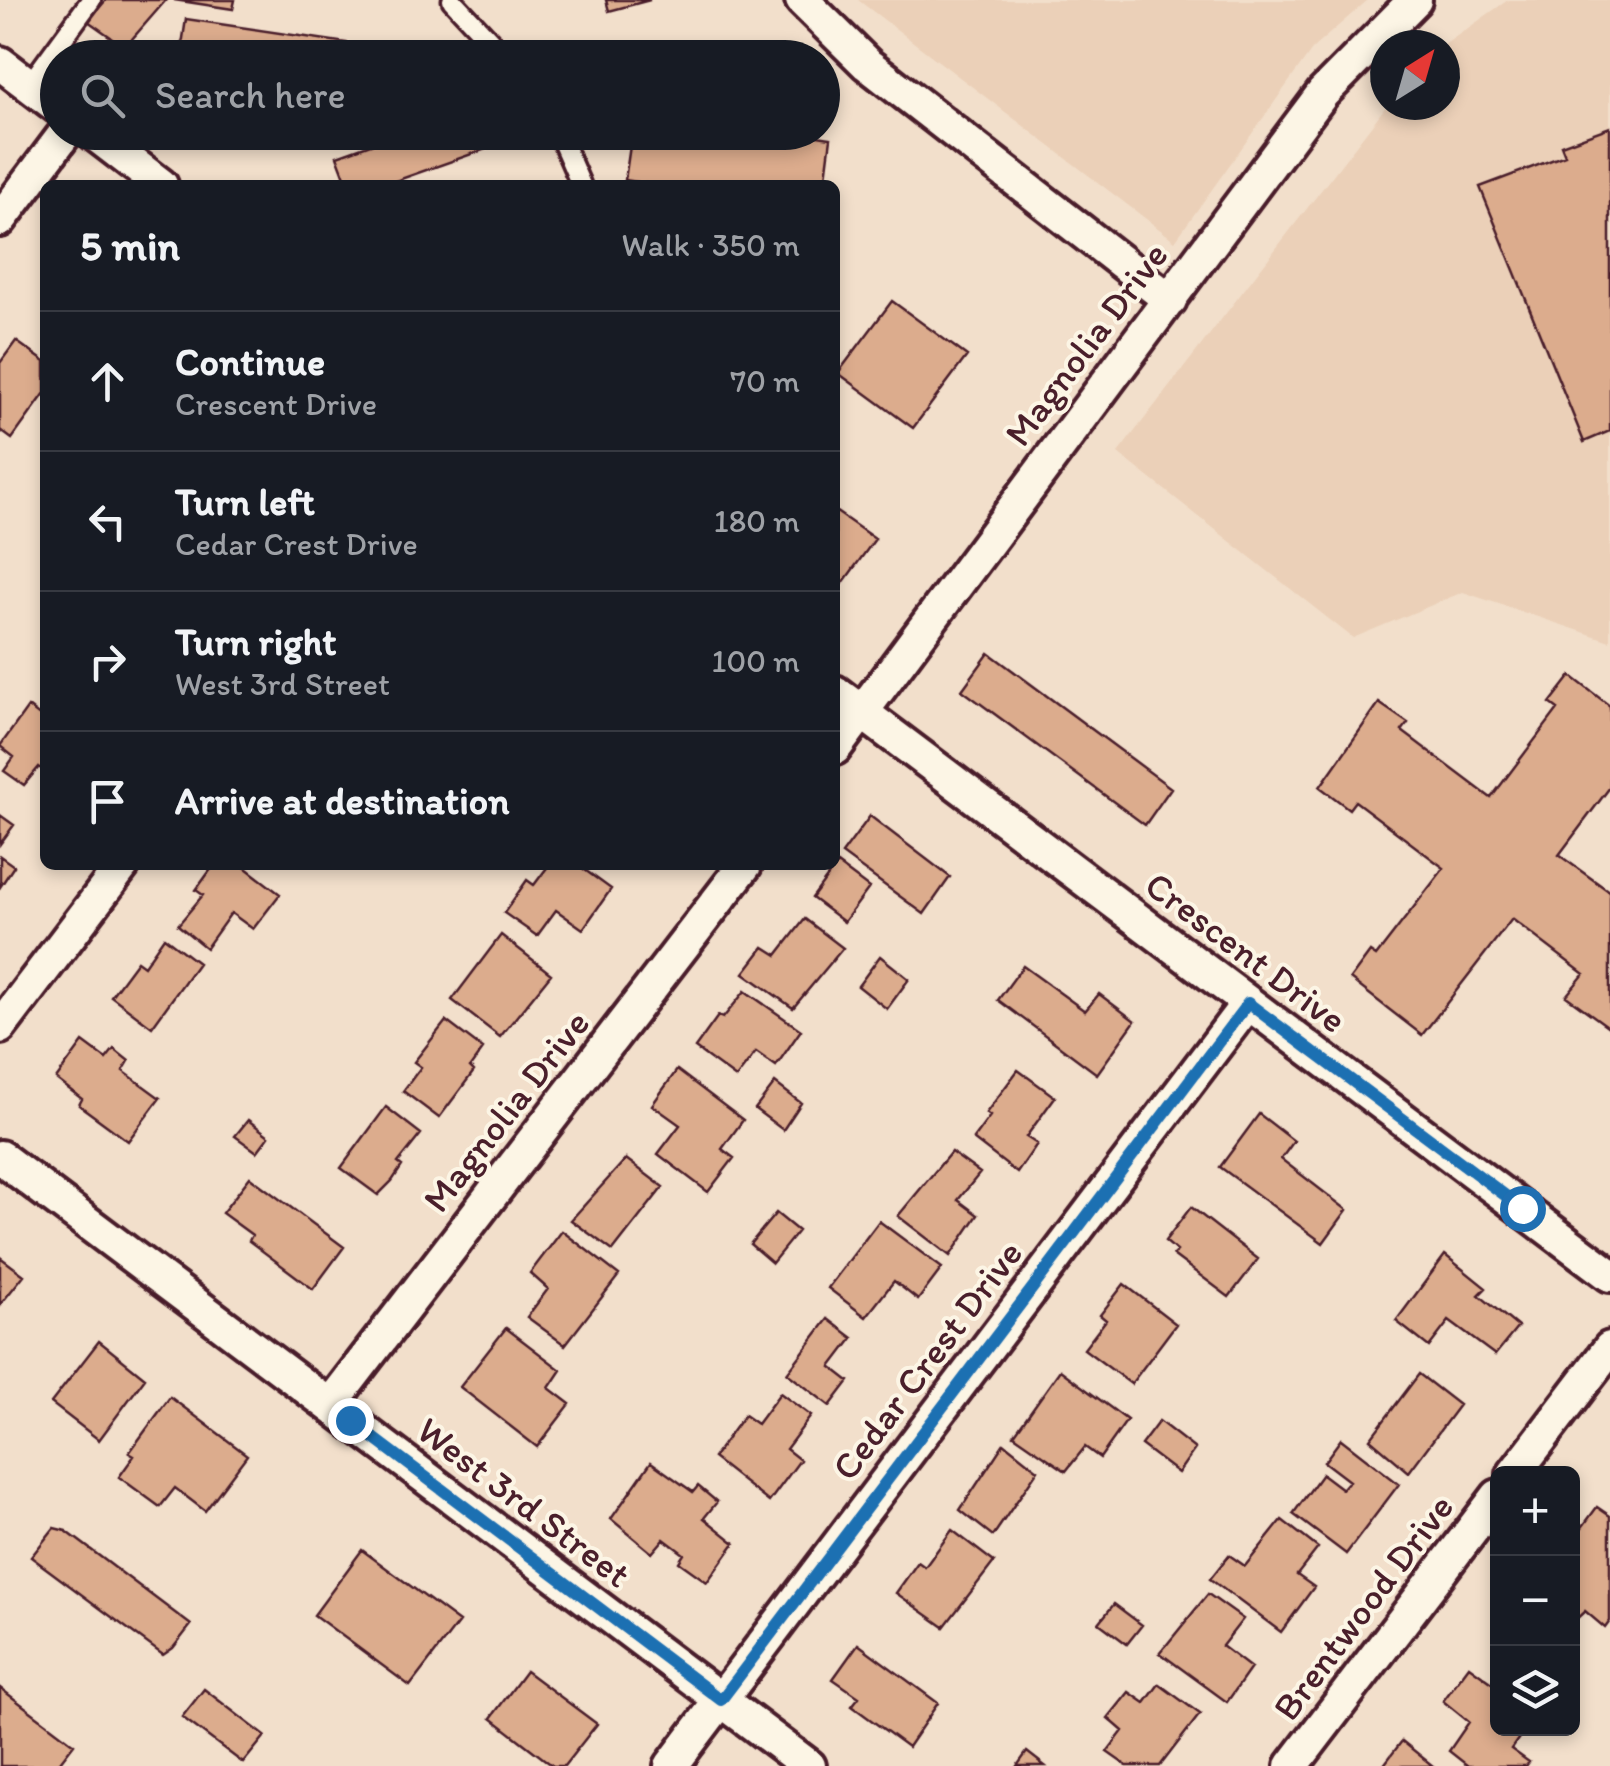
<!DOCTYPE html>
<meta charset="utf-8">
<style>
body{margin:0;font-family:Itim,sans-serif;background:#20242c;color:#f1f3f6}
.controls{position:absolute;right:30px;bottom:30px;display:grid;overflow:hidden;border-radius:15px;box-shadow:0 5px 15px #0003}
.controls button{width:90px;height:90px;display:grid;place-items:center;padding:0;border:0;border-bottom:2px solid #363941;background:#171b24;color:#f1f3f6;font:50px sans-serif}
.compass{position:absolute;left:1370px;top:30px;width:90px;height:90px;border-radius:50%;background:#171b24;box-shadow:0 5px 15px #0003;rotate:37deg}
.stop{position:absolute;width:30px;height:30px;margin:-22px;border:8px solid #1f6fb2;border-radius:50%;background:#fff}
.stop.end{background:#1f6fb2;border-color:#fff;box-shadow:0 2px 10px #0008}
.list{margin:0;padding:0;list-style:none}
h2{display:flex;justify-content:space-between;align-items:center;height:130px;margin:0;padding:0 40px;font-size:42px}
h2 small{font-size:32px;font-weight:400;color:#9ea1a6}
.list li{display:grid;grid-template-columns:65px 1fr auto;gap:30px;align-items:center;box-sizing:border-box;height:140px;padding:0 40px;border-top:2px solid #363941}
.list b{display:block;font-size:38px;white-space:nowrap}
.list p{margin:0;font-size:32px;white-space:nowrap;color:#9ea1a6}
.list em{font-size:32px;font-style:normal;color:#9ea1a6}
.icon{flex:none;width:55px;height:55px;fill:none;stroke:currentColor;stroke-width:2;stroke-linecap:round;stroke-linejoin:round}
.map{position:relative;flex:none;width:1610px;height:1766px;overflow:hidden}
.search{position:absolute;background:#171b24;box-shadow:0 5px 15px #0003;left:40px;top:40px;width:800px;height:110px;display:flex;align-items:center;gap:25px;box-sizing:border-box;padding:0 35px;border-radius:55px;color:#9ea1a6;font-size:38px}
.panel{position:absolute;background:#171b24;box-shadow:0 5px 15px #0003;left:40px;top:180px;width:800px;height:690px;border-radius:15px}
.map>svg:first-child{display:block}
.built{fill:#ebd0b8}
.building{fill:#dcac8d;stroke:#4a1f2b;stroke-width:2.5}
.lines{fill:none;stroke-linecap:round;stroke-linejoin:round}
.service-casing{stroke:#4a1f2b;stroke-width:25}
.minor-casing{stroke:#4a1f2b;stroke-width:40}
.service{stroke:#fcf5e5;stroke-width:18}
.minor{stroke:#fcf5e5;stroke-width:32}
.route{stroke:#1f6fb2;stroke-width:12}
.labels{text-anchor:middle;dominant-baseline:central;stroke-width:8;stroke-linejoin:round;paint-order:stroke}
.street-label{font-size:38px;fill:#4a1f2b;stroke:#fcf5e5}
</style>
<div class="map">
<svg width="1610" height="1766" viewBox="0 0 1610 1766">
<rect width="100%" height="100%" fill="#f2dfcb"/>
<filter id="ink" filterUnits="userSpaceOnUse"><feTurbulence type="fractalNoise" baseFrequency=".01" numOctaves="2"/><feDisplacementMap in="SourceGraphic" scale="20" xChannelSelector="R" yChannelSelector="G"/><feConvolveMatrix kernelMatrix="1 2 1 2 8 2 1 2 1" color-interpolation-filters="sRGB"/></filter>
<g filter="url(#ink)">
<path class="built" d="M858,0H1368L1314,47L1175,241Z
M1508,0H1610V641L1463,592L1353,638L1118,453L1387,105H1445L1444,45Z"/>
<path class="building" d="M106,0H166L125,47L88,21Z
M174,0H235L233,9Z
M606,0H650L609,11Z
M186,19L380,48L379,58H180Z
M671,42L674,58H607Z
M1610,127V431L1584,442L1480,187L1565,155L1561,145Z
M404,132H499L503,143L384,185H348L337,156Z
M632,132H791L831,138L825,185H657L625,180Z
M892,301L967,356L913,428L838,373Z
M16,341L45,362V393L12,439L0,430V363Z
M835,511L875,539L835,594Z
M989,653L1171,788L1145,825L962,690Z
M1571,676L1610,706V787L1559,855L1610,892V1028L1566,996L1584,974L1512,919L1422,1035L1350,979L1370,952L1376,956L1444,868L1355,801L1349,809L1320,787L1379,703L1408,723L1402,731L1491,798L1558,709L1550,703Z
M28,707L45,720V772L39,767L24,785L4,771L14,757L0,746Z
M0,815L14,825L0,844Z
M870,816L950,877L924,914L842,854Z
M0,856L14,866L0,887Z
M837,864L869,888L844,922L812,898Z
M214,865H242L280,894L253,929L231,913L206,948L178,925L203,895L196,890Z
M549,865H578L611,889L583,929L556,910L537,936L504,913L527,880L534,885Z
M805,919L843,948L793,1008L744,973L764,947L777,955Z
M501,935L551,974L500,1037L452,1000Z
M164,937L198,963L152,1027L111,996L137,961L144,966Z
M880,956L909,979L887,1009L858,986Z
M1023,966L1085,1011L1099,994L1135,1021L1097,1074L998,1000Z
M745,991L801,1030L776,1066L756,1052L736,1078L695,1048L718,1016L723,1018Z
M446,1021L483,1049L470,1067L474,1071L439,1118L403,1091L421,1067L414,1062Z
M83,1042L106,1059L114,1049L129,1061L123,1071L160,1098L128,1141L79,1105L82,1099L56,1079Z
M677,1070L743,1120L722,1149L734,1158L708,1192L658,1154L680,1125L652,1105Z
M1018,1070L1055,1097L1026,1137L1037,1144L1017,1173L973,1139L990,1116L986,1113Z
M775,1083L801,1103L783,1130L755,1109Z
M386,1107L421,1134L398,1163L402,1166L392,1181L378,1195L341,1168Z
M1259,1114L1294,1141L1281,1159L1347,1210L1323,1243L1220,1167Z
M248,1120L269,1136L257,1152L235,1136Z
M951,1152L980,1173L958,1200L978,1215L950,1256L898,1216Z
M626,1159L663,1187L613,1251L571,1220Z
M250,1177L344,1247L313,1289L249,1241L252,1235L222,1213Z
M1191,1207L1258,1259L1229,1297L1173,1255L1177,1251L1165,1241Z
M776,1213L798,1231L772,1263L750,1244Z
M879,1221L942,1268L918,1300L894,1281L866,1317L828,1288Z
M562,1231L619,1275L565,1345L527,1317L548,1289L530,1273Z
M1445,1255L1486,1288L1479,1295L1518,1327L1495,1355L1449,1321L1429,1347L1396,1321Z
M0,1257L24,1275L0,1305Z
M1124,1284L1176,1324L1131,1384L1084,1349L1106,1320L1100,1315Z
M828,1319L853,1338L831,1367L849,1381L830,1406L787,1373Z
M506,1328L561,1370L549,1388L570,1404L537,1447L460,1387Z
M99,1341L145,1378L99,1440L51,1403Z
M1060,1370L1127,1420L1100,1458L1085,1447L1066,1471L1014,1435Z
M1419,1374L1459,1405L1409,1472L1370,1439Z
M780,1393L811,1416L786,1449L800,1460L769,1502L713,1458L744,1415L757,1424Z
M170,1397L247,1455L205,1511L175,1488L160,1507L119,1477L134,1456L129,1453Z
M1159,1421L1195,1449L1178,1473L1141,1445Z
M1341,1439L1399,1484L1346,1554L1293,1514L1322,1474L1342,1489L1349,1481L1324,1462Z
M1004,1443L1038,1470L993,1536L960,1510Z
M651,1462L693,1492L698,1486L717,1502L704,1518L735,1543L707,1582L679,1562L684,1554L664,1539L652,1553L611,1519Z
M1597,1507L1610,1516V1621L1605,1628L1585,1611L1572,1623V1541Z
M1282,1520L1318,1548L1297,1575L1314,1587L1281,1632L1210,1579L1229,1555L1245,1566Z
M54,1528L66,1531L191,1625L173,1648L163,1655L31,1557Z
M952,1530L994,1562L944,1627L896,1593L918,1562L925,1567Z
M362,1550L459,1622L410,1686L314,1615Z
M1208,1594L1243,1619L1222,1646L1251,1668L1227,1702L1160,1653Z
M1114,1604L1142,1625L1127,1644L1099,1623Z
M858,1644L938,1703L908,1747L852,1706L859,1697L833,1679Z
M1469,1666L1498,1687V1728H1526L1511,1749L1529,1762L1526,1766H1468L1449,1751L1469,1722L1443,1701Z
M526,1671L597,1724L564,1766H553L491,1718Z
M1159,1684L1200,1714L1160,1766H1127L1107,1752L1123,1731L1108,1718L1129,1692L1145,1703Z
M0,1688L74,1744L57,1766H0Z
M204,1689L265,1736L243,1763L182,1717Z
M1402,1741L1433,1766H1383Z
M1027,1752L1045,1766H1017Z"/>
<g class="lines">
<defs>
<path id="service" d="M452,0L506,58
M29,85L91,0
M558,132L581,185"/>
<path id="minor" d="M802,0L867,64L1170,300
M0,63L58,107
M92,132L161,185
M0,220L66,132
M835,692L1610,1275
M835,748L1323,93L1415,0
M0,1027L123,865
M0,1157L809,1766
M330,1405L745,865
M1514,1474L1610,1348
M671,1766L1248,1003
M1292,1766L1498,1496"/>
</defs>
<use href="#service" class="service-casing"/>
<use href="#minor" class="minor-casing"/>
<use href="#service" class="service"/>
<use href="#minor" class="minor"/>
</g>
</g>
<g class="lines" filter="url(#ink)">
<path class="route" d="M350,1420L721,1700L1248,1003L1522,1208"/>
</g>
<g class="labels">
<g class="street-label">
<text transform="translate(1086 344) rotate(-53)">Magnolia Drive</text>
<text transform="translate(1246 952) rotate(37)">Crescent Drive</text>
<text transform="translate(506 1111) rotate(-52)">Magnolia Drive</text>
<text transform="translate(927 1360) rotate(-53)">Cedar Crest Drive</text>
<text transform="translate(524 1502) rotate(37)">West 3rd Street</text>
<text transform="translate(1363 1607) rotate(-53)">Brentwood Drive</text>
</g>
</g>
</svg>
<div class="controls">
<button>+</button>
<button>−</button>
<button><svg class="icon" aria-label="layers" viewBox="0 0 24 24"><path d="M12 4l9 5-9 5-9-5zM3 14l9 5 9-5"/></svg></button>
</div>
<svg class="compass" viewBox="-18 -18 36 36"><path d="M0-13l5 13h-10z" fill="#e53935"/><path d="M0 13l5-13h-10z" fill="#9ea1a6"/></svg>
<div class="stop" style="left:1522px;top:1208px"></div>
<div class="stop end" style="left:350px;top:1420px"></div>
<div class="search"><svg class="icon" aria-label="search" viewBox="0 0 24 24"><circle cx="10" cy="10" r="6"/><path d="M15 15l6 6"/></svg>Search here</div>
<section class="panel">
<h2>5 min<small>Walk · 350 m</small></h2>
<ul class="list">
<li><svg class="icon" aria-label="ahead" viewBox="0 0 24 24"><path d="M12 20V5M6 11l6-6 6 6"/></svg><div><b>Continue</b><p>Crescent Drive</p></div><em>70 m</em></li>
<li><svg class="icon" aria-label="left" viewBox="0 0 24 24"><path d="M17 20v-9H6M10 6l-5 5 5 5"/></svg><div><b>Turn left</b><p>Cedar Crest Drive</p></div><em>180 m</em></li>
<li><svg class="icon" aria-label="right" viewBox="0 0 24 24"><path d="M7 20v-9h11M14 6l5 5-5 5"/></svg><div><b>Turn right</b><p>West 3rd Street</p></div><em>100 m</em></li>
<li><svg class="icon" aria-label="arrive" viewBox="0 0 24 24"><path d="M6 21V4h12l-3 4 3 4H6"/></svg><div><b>Arrive at destination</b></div></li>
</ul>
</section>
</div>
